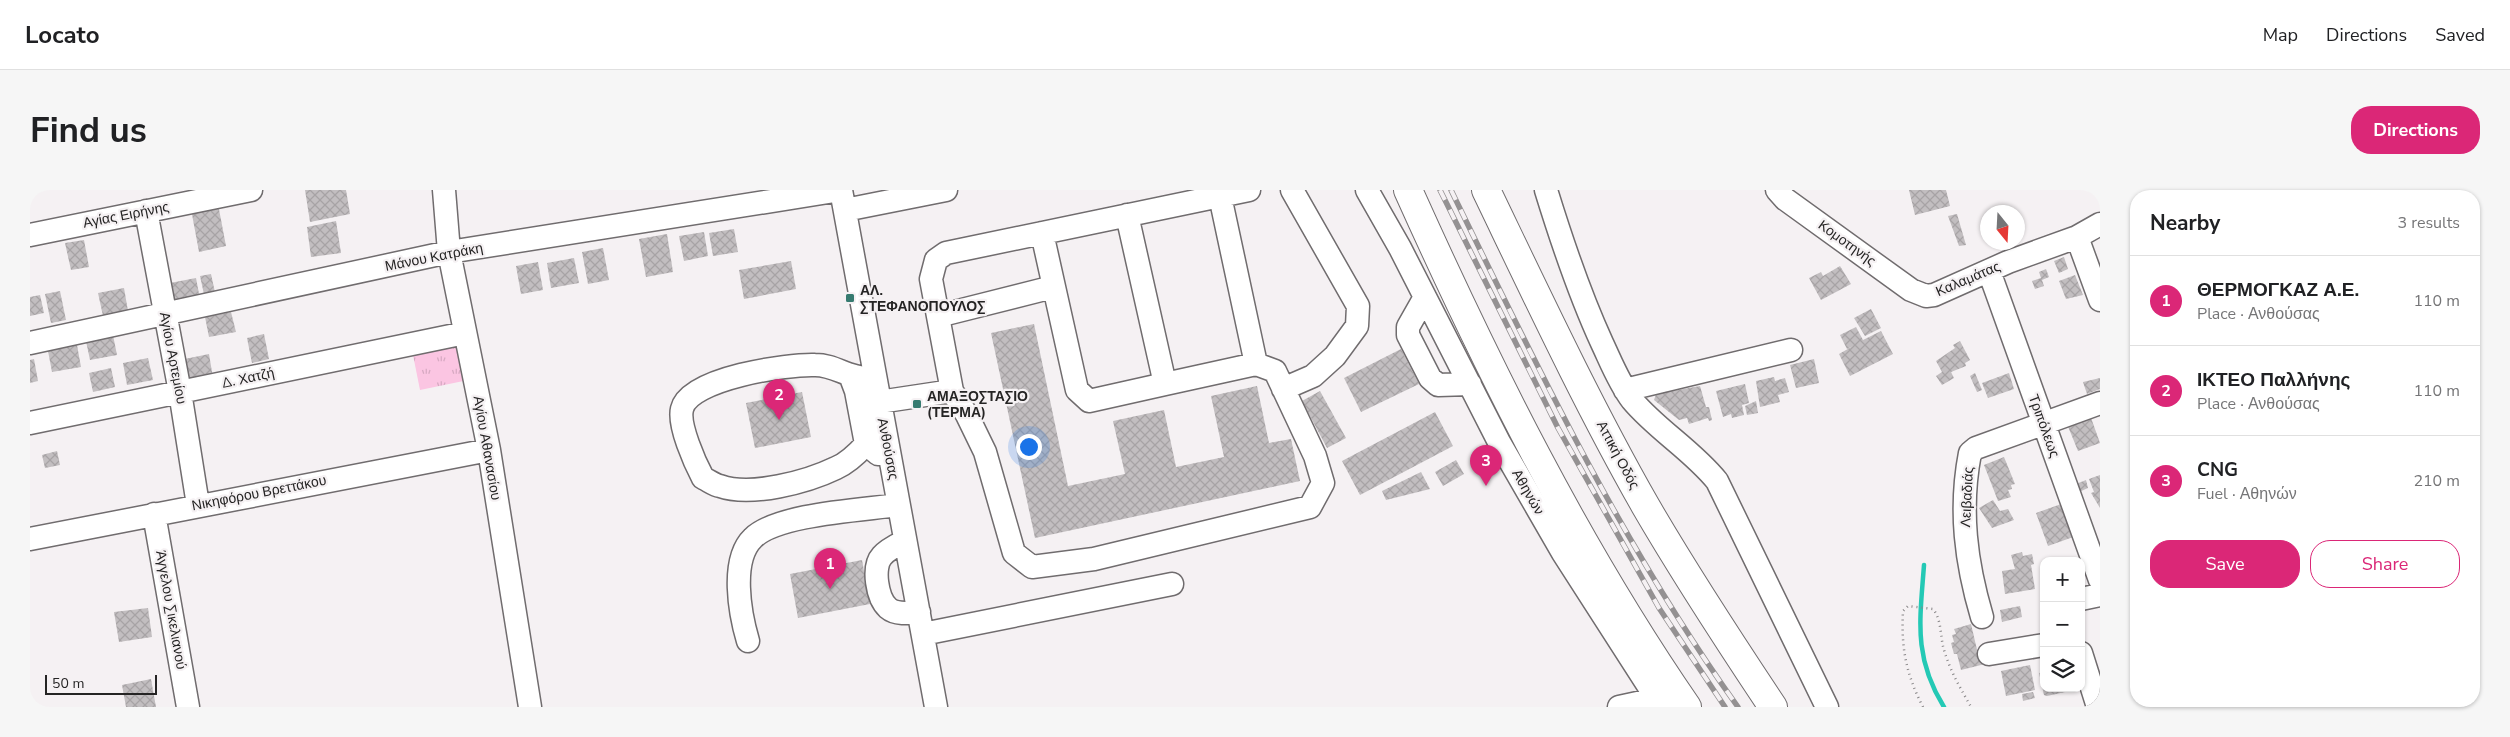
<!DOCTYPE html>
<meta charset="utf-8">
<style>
body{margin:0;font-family:"Nunito Sans",sans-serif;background:#f6f6f6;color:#202124}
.controls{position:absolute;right:15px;bottom:15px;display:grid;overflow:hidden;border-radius:10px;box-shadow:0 1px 4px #0004}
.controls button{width:45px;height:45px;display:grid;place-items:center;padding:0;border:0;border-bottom:1px solid #e0e0e0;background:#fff;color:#202124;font:25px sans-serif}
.compass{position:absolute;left:1950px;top:15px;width:45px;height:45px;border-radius:50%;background:#fff;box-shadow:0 1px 4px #0004;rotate:162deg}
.scale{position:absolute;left:15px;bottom:12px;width:112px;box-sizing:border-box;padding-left:5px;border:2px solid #252424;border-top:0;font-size:14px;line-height:18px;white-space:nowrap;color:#252424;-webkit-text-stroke:4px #f5f1f3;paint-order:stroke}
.you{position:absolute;left:998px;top:256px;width:18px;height:18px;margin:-12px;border:4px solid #fff;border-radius:50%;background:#1a73e8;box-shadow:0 0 0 8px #1a73e833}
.badge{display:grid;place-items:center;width:32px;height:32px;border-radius:50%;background:#db2777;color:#fff;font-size:16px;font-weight:700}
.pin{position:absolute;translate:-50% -41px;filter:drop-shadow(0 1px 2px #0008)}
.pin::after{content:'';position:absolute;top:26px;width:18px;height:15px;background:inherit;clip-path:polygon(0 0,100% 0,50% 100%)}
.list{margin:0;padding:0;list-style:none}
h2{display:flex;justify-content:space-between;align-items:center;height:65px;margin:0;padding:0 20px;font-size:21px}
h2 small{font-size:16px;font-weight:400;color:#757577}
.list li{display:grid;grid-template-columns:32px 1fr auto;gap:15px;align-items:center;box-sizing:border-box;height:90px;padding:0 20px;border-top:1px solid #e0e0e0}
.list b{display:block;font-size:19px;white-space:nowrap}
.list p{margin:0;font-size:16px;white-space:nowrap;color:#757577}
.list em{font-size:16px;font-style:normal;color:#757577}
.actions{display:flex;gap:10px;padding:15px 20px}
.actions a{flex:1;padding:11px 0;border:1px solid #db2777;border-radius:20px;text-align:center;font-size:18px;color:#db2777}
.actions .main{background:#db2777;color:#fff}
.icon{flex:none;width:28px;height:28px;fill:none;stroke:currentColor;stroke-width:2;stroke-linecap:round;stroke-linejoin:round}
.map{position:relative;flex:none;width:2070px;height:517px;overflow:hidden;border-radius:20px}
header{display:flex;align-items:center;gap:30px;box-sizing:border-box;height:70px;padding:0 25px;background:#fff;border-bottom:1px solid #e0e0e0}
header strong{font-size:24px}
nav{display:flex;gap:28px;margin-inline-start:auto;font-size:18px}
.intro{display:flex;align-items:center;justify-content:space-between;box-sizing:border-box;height:120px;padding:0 30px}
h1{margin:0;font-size:35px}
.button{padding:12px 22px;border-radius:20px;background:#db2777;color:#fff;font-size:18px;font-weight:700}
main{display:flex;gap:30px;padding:0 30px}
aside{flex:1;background:#fff;border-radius:20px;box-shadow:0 1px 4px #0004}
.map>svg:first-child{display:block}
.grass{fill:url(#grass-tufts)}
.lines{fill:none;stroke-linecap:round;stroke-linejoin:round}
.stream{stroke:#24c9b5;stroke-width:4.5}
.building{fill:url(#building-cross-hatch)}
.minor-casing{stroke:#706c6e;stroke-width:25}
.highway-casing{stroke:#706c6e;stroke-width:30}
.path{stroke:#888687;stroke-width:2.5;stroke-dasharray:1 4;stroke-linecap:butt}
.minor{stroke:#fff;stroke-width:22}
.highway{stroke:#fff;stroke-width:28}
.rail-casing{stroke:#949192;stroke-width:5.5}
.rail{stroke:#f5f1f3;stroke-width:4;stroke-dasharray:11;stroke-linecap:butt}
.poi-dot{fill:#367b70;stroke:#f5f1f3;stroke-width:2}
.labels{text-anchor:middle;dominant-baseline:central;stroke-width:4.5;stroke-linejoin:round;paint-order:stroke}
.street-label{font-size:14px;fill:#252424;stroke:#f5f1f3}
.poi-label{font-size:14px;font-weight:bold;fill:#252424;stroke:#f5f1f3;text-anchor:start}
</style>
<header>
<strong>Locato</strong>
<nav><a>Map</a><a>Directions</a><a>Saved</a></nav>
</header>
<div class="intro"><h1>Find us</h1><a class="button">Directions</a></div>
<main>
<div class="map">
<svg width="2070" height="517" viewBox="0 0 2070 517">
<defs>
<pattern id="grass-tufts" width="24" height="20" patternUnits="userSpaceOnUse" patternTransform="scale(1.25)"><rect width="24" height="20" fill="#fbc5e2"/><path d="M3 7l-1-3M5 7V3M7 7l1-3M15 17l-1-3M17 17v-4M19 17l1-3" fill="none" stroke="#d7a9c2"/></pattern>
<pattern id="building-cross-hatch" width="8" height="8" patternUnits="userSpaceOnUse" patternTransform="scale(1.25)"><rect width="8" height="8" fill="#c2bec0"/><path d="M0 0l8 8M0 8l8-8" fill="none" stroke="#a7a3a5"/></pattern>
</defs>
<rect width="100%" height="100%" fill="#f5f1f3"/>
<path class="grass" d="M441,146L448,188L390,200L382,160Z"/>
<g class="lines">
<path class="stream" d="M1894,375C1890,430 1883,467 1914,517"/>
</g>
<path class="building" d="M275,0H316L320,24L280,32Z
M1879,0H1916L1920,16L1885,25Z
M188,14L196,56L169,62L161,19Z
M1927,24L1936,55L1929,56L1918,26Z
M306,31L311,63L281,67L277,37Z
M704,39L708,62L683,66L679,43Z
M674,42L678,66L654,71L649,46Z
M637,44L643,82L616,87L609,49Z
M54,50L59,77L41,80L35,53Z
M573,58L579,90L558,94L552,62Z
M2034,67L2038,79L2029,83L2024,71Z
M544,68L549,93L521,98L517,73Z
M761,71L766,99L714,109L709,80Z
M508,72L513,100L491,104L486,76Z
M1810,76L1821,94L1791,110L1779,88L1791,82L1793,86Z
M2016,79L2019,87L2012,90L2014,96L2005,99L2002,91L2011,88L2009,82Z
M181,84L186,107L175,109L170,86Z
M2045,85L2053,105L2036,109L2029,91Z
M166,88L170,109L144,114L140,93Z
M94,98L98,121L73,126L68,103Z
M30,101L36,130L21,133L15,104Z
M10,105L14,123L0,126V107Z
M1841,119L1851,138L1835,146L1824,128Z
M201,122L206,142L179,147L175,127Z
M1004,134L1038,296L1095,284L1083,231L1134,220L1146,277L1194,267L1181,206L1227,196L1239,253L1261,249L1270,291L1005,348L961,143Z
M1826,137L1833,150L1851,141L1863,164L1820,186L1809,164L1823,156L1817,159L1810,145Z
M234,144L239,169L222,173L217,148Z
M83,145L87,165L60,170L56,151Z
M1930,151L1940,170L1935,173L1936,176L1921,182L1924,188L1912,195L1906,186L1912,182L1906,171L1925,158L1923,155Z
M47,155L51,177L22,182L18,161Z
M1371,159L1389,194L1331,222L1314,188Z
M179,164L183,188L155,194L150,170Z
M118,168L123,190L97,195L93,173Z
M4,169L8,191L0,193V170Z
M1784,169L1789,193L1766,198L1760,175Z
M81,178L85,197L63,202L59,183Z
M1945,183L1952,200L1947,202L1940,186Z
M1979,183L1984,199L1958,208L1952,193Z
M1744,187L1745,191L1755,188L1759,202L1748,205L1750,212L1730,217L1726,191Z
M2070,188V199L2057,204L2053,192Z
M1715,194L1719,213L1712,215L1714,225L1702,228L1701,224L1693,227L1686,201Z
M1670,196L1676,217H1679L1682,230L1679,231L1678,228L1659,234L1657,228L1649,230L1624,210L1626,204Z
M1290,201L1316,248L1297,258L1272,211Z
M772,202L781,247L725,258L716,213Z
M1726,211L1728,223L1717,225L1715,216Z
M1405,222L1423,256L1330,305L1312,271Z
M2060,225L2070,253L2048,261L2037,234Z
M27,261L30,275L15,278L12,265Z
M1974,267L1985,294L1981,295L1982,299L1978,300L1981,307L1968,311L1954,275Z
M1426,270L1434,284L1413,296L1405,282Z
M1391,282L1400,299L1356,310L1352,301Z
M2070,285V318L2061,303L2064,302L2059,289Z
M2056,290L2058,298L2049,302L2046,294Z
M1963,310L1970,321L1978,319L1984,330L1962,338L1949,318Z
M2034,313L2046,346L2018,356L2006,323Z
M1992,362L1993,366L2002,364L2004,374L2001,375L2005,399L1975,404L1972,381L1985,379L1981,365Z
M832,370L840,414L768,428L760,384Z
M1990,416L1992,427L1972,432L1970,420Z
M118,418L122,447L89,452L84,422Z
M1941,434L1948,464L1959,473L1931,480L1927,464H1924L1921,453L1924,452L1922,445L1926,444L1924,439Z
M2000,475L2005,500L1976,506L1971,481Z
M2014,482V498H2043L2044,500L2017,506L2014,505L2009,483Z
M121,489L126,517H96L92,495Z
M2003,502L2005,508L1993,511L1992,504Z"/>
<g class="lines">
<defs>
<path id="minor" d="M414,0L419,62L459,260L500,517
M811,0L906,517
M1337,0L1370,58L1469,252L1533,363L1632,517
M1516,0C1532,52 1549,103 1572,153C1581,172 1589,193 1602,210C1627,240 1662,260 1687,291L1797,517
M1747,0L1755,9L1881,100L1896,106L1904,105L1978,72L2047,47L2070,34
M1190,6L1226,174L1245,181L1285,266L1293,293L1280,317L1064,369L1002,377L984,363L955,262L937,225L922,201L901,89L906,70L916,63Z
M1190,6L1219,0
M815,20L916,0
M116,21L150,202L168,315
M1097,25L1135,194L1226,174
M1012,43L1047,200L1059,211L1135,194
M0,45L221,0
M2047,47L2070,110
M1959,81L2070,390
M1395,107L1378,137V145L1400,188L1408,195L1440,194
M908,126L1023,97
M0,153L419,62L811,0
M820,185L826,201L836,254L848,264
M1253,199L1283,186L1305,166L1327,136L1328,116L1262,0
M1595,200L1761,160
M849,212L922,201
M0,233L435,143
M836,254C827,264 818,273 806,278C777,292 721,307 690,296C684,295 678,290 673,288C665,273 648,235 652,219C659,188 758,174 785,175C798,175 807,180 818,184C826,187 836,188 845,190
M124,324L158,517
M0,349L459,260
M875,351C867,355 858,359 852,366C842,377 847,408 858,418C866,425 880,423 889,422
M2051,409L2070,405
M1952,427C1936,373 1929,320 1940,263L1946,258L2070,213
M893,444L1142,394
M718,451C710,424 700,370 723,348C747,324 833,320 868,315
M2051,463L2068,517
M1959,464L2014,455
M1589,517L1626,509"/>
<path id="highway" d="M1378,0C1458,178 1546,356 1657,517
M1456,0C1507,106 1557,213 1615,315C1655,384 1699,451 1743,517"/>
</defs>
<use href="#minor" class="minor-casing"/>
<use href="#highway" class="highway-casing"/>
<path class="path" d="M1893,517C1876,484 1871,458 1873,421L1878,416L1903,419C1912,430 1910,447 1914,460C1920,481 1931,499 1941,517"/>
<use href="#minor" class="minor"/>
<use href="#highway" class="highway"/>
<defs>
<path id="rail" d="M1410,0L1528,238L1629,418L1695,517
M1421,0C1507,177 1593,357 1708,517"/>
</defs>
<use href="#rail" class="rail-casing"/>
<use href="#rail" class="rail"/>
</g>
<g class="poi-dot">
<rect x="815" y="103" width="10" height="10" rx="2.5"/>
<rect x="882" y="209" width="10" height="10" rx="2.5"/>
</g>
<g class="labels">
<g class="street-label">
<text transform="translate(96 25) rotate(-11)">Αγίας Ειρήνης</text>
<text transform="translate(1817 53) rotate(36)">Κομοτηνής</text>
<text transform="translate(404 67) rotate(-11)">Μάνου Κατράκη</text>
<text transform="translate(1938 89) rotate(-23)">Καλαμάτας</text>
<text transform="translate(143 168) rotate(79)">Αγίου Αρτεμίου</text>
<text transform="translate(218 188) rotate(-12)">Δ. Χατζή</text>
<text transform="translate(2014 236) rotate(70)">Τριπόλεως</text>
<text transform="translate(457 258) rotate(80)">Αγίου Αθανασίου</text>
<text transform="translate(858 259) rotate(79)">Ανθούσας</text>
<text transform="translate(1588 265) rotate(62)">Αττική Οδός</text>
<text transform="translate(1498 302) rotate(60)">Αθηνών</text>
<text transform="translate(229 303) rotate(-11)">Νικηφόρου Βρεττάκου</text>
<text transform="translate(1937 307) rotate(-87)">Λειβαδιάς</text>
<text transform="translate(141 420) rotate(80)">Άγγελου Σικελιανού</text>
</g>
<g class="poi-label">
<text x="830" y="100">ΑΛ.<tspan x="830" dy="16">ΣΤΕΦΑΝΟΠΟΥΛΟΣ</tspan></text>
<text x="897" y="206">ΑΜΑΞΟΣΤΑΣΙΟ<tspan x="897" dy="16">(ΤΕΡΜΑ)</tspan></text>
</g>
</g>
</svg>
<div class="controls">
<button>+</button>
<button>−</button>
<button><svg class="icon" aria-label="layers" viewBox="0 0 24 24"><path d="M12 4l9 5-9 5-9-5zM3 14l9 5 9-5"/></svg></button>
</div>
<svg class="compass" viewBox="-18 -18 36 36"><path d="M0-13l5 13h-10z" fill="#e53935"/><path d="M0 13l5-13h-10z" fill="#757577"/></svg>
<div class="scale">50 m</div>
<div class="you"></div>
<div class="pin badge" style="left:800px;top:399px">1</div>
<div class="pin badge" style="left:749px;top:230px">2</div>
<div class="pin badge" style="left:1456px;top:296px">3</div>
</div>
<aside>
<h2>Nearby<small>3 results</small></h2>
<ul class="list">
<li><span class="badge">1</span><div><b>ΘΕΡΜΟΓΚΑΖ Α.Ε.</b><p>Place · Ανθούσας</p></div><em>110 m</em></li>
<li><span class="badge">2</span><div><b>ΙΚΤΕΟ Παλλήνης</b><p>Place · Ανθούσας</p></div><em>110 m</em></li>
<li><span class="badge">3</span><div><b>CNG</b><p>Fuel · Αθηνών</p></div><em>210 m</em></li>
</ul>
<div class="actions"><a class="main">Save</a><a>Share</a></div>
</aside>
</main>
